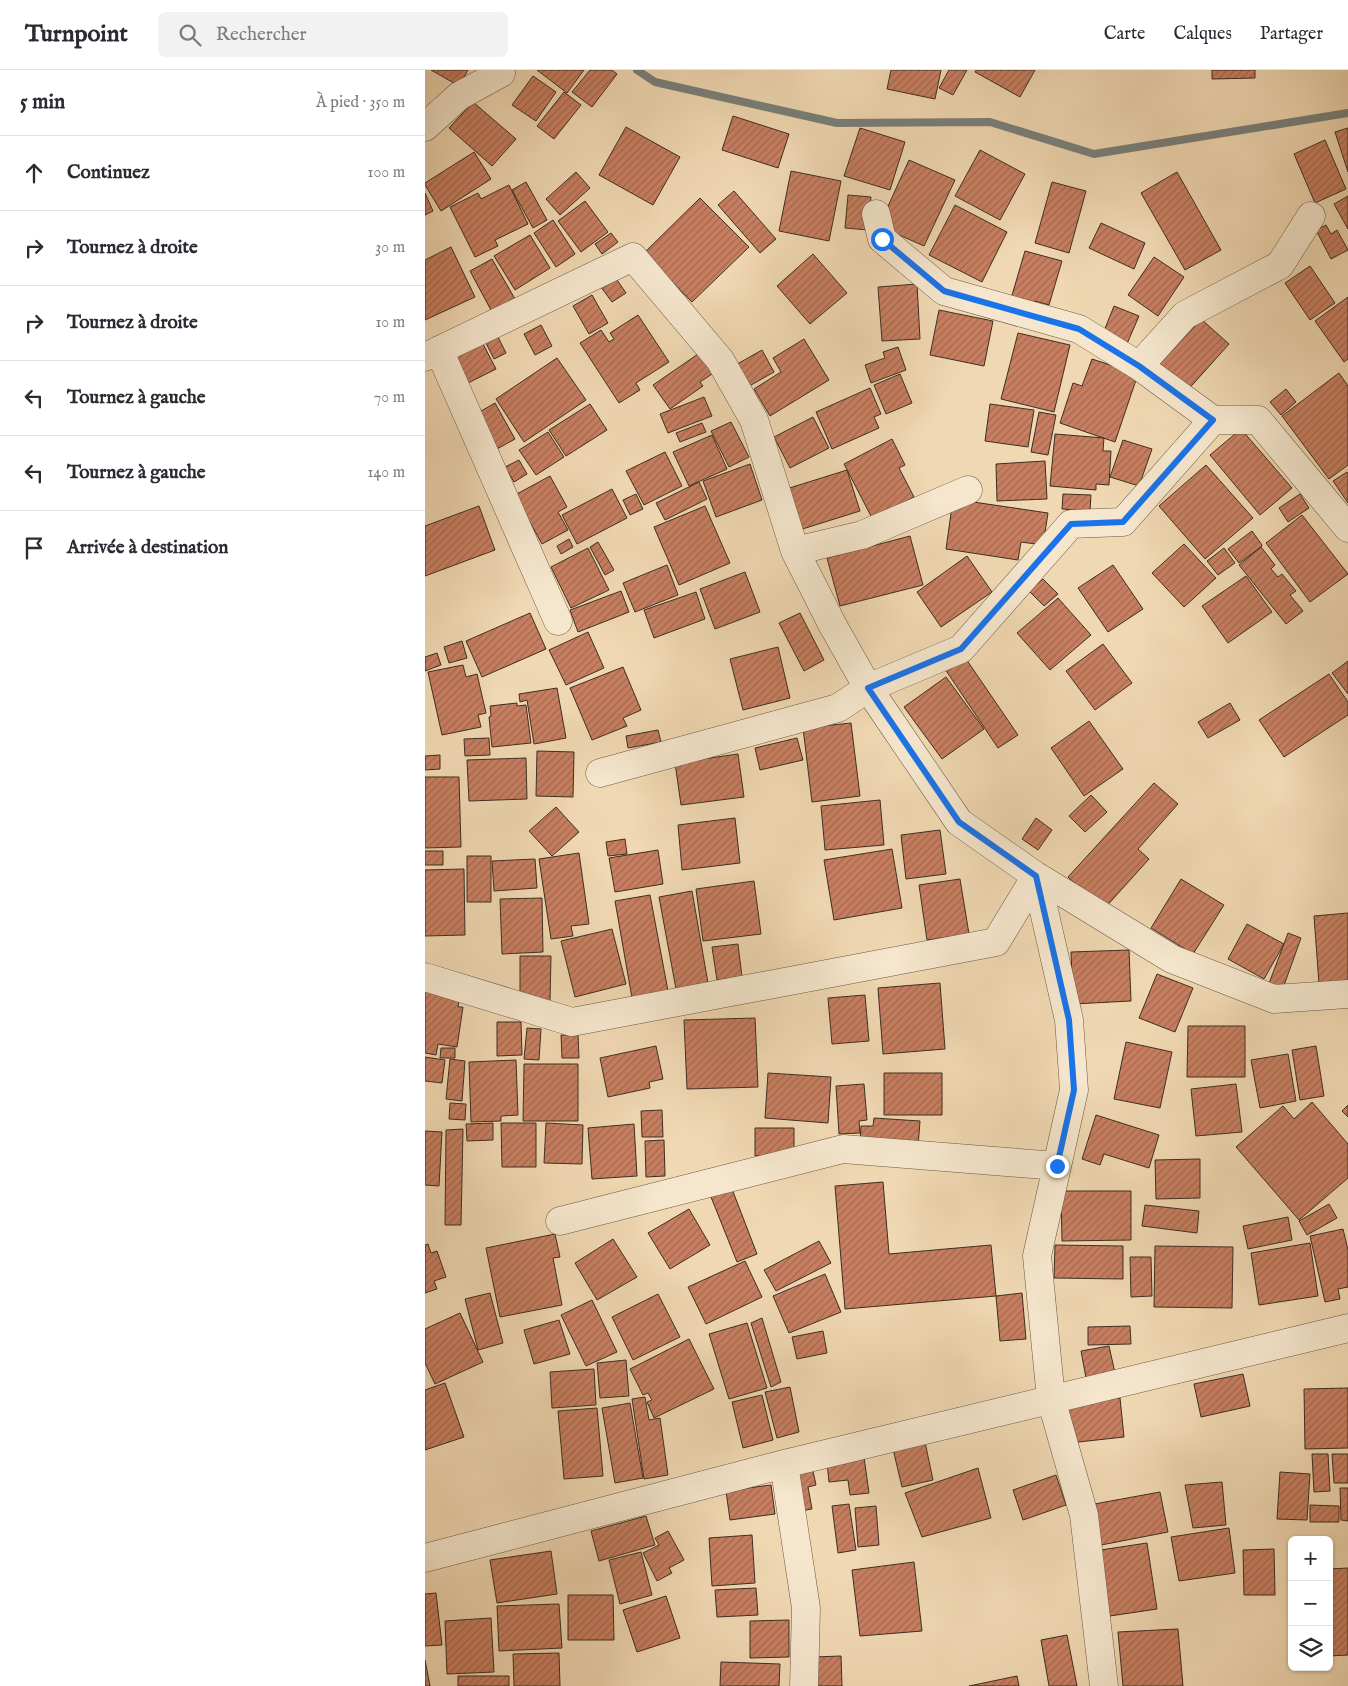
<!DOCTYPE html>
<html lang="fr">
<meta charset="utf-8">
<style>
body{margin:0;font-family:"IM FELL English",serif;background:#f2f2f3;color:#2b2b33}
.controls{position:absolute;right:15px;bottom:15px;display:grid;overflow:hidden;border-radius:8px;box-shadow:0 1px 4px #0004}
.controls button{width:45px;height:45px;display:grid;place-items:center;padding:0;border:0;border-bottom:1px solid #e1e1e2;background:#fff;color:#2b2b33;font:25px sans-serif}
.stop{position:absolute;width:15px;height:15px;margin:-11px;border:4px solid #1a73e8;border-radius:50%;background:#fff}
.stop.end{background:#1a73e8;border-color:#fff;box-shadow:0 1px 5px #0008}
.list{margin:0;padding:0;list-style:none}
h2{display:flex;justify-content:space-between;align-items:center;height:65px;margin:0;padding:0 20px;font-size:21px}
h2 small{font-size:16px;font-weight:400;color:#7c7c81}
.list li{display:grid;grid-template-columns:32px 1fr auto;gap:15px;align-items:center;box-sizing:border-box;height:75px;padding:0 20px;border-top:1px solid #e1e1e2}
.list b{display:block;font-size:19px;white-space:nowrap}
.list em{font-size:16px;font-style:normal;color:#7c7c81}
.icon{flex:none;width:28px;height:28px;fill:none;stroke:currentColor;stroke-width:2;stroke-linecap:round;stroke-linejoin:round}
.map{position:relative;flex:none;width:923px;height:1616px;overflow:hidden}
header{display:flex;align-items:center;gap:30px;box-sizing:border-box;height:70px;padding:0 25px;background:#fff;border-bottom:1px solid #e1e1e2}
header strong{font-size:24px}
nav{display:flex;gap:28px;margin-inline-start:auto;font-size:18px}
.search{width:350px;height:45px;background:#f2f2f3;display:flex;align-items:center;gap:12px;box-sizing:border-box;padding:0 18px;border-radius:8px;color:#7c7c81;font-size:19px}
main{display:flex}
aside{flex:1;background:#fff}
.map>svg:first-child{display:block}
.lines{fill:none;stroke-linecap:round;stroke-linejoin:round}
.stream{stroke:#78807b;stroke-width:8}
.building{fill:url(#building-hatch);stroke:#3d2e21}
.minor-casing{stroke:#6a5845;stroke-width:29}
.minor{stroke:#f5e6cd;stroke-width:28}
.route{stroke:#1a73e8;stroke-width:6}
</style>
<header>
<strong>Turnpoint</strong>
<div class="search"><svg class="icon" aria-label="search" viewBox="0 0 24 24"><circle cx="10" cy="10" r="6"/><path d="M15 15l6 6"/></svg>Rechercher</div>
<nav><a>Carte</a><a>Calques</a><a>Partager</a></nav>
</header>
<main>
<aside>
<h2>5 min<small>À pied · 350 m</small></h2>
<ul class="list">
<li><svg class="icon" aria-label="ahead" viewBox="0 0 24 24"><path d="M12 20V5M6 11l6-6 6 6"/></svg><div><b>Continuez</b></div><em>100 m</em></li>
<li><svg class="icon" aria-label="right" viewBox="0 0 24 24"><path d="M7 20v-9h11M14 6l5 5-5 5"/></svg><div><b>Tournez à droite</b></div><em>30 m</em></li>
<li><svg class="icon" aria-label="right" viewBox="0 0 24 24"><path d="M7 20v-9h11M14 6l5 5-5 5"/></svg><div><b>Tournez à droite</b></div><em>10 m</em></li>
<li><svg class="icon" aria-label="left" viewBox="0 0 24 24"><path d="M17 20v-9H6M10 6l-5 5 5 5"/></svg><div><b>Tournez à gauche</b></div><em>70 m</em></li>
<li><svg class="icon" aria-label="left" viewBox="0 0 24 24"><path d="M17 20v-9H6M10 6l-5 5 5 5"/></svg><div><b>Tournez à gauche</b></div><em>140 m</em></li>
<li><svg class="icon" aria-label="arrive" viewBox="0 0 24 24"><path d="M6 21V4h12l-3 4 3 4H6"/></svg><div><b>Arrivée à destination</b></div></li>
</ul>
</aside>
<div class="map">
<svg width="923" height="1616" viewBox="0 0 923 1616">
<defs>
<pattern id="building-hatch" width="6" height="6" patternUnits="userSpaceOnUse" patternTransform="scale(1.25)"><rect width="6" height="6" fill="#c87f61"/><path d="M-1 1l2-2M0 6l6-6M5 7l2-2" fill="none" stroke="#a46850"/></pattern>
</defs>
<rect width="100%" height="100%" fill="#f0d8b2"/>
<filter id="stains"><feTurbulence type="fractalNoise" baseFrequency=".004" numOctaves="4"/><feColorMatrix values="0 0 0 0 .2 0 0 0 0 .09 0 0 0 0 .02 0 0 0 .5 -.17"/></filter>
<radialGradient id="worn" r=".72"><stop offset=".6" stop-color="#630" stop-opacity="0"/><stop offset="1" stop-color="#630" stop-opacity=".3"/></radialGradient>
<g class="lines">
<path class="stream" d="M212,0L230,12L412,53L565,52L669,84L923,43"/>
</g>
<path class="building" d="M6,0H43L34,16Z
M112,0H159L142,23Z
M165,0H187L192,4L167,37L147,22Z
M466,0H516L510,29L462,19Z
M524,0H542L528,25L514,18Z
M551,0H610L595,27L550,2Z
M787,0H830V8L787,9Z
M108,6L131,22L111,51L87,35Z
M139,22L156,35L129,69L112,56Z
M48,32L91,69L67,96L24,58Z
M308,46L364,64L353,98L297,80Z
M201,57L255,87L228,135L174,105Z
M435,58L480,72L465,120L419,106Z
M923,58V102L910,62Z
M900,70L921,119L890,133L869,84Z
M555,80L600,104L575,150L530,126Z
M49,82L66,109L16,141L0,115V113Z
M484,90L530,110L499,176L454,156Z
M366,101L416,111L404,171L354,161Z
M151,102L165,118L135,145L121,129Z
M752,102L796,180L760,200L716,123Z
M101,112L122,150L108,158L87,120Z
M627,112L661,121L644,183L610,173Z
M84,115L103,154L70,170L73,176L50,187L25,137L53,123L56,129Z
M309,121L351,169L335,183L293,135Z
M0,123L8,141L0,145Z
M423,125L446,127L443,160L420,158Z
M923,126V159L909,134Z
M275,128L324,177L267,232L219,183Z
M160,131L183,162L156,182L133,151Z
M530,135L582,162L557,212L504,185Z
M128,150L150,184L131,197L109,163Z
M676,153L720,173L709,199L664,178Z
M901,155L906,164L912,160L923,180L906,189L891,160Z
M186,163L193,172L177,184L170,174Z
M105,165L125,198L90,220L69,186Z
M26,177L50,227L0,250V190Z
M600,181L637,191L624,235L610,231L608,239L585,232Z
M388,184L422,223L385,254L352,216Z
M729,187L759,207L733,246L703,225Z
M67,189L90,229L67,242L45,201Z
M885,196L910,233L885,250L860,213Z
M190,207L201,223L187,232L176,217Z
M492,214L495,269L457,271L453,217Z
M167,225L183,253L164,264L148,236Z
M923,227V289L919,292L890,251Z
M689,236L714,246L701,276L677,266Z
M514,240L568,251L559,296L505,285Z
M213,245L244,292L211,313L215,320L194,333L155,273L176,260L184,272L189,269L185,263Z
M776,249L804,274L761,322L733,296Z
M116,255L127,276L110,285L99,264Z
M71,263L81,283L69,289L59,269Z
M593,263L645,275L629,342L576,329Z
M379,269L404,310L345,346L329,319L356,302L348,288Z
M56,270L71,299L37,316L22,287Z
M473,277L481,300L446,313L440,295L460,288L458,282Z
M337,280L349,302L319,319L307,297Z
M276,282L290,302L275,312L278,316L245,339L228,315Z
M132,288L161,330L99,372L71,329Z
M667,289L713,304L690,372L635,353L648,313L657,316Z
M914,303L923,316V395L904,409L857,346Z
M475,304L487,333L461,344L449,315Z
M445,318L456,344L449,347L454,358L407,379L391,342Z
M861,319L871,332L856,345L845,332Z
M279,327L287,346L243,363L235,344Z
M70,333L90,369L72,379L51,344Z
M165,334L182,360L141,386L124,360Z
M565,334L609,340L603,377L560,371Z
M614,342L631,345L623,385L606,382Z
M388,347L404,378L365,398L349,367Z
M306,352L324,387L304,397L286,361Z
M277,353L281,362L255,372L251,363Z
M816,359L867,418L835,445L785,385Z
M123,362L139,387L111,405L94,380Z
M630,364L679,368L678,381H686L684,415L671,414V420L625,416Z
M287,365L302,399L264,416L248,382Z
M467,369L480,395L474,398L489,427L447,448L419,394Z
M698,370L727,379L714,416L685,407Z
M240,382L257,416L219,435L201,401Z
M94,390L102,404L89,412L80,397Z
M620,391L622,429L572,431L571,394Z
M325,394L337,430L291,447L278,411Z
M781,395L828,448L780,489L734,436Z
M422,400L435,441L371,461L358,420Z
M922,402L923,404V433L908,411Z
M125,406L142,437L133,442L143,460L117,474L90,425Z
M274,412L282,429L240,450L231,433Z
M187,419L202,448L152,474L137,445Z
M211,424L218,439L205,445L198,430Z
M638,424L666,425L665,441L637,439Z
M875,424L884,438L863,452L854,438Z
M528,429L623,443L618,475L596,472L593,490L521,479Z
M54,436L70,480L0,506V456Z
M280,436L305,493L254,515L229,457Z
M877,445L923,504L885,532L841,473Z
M827,461L837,475L836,477L814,493L803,479Z
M485,466L498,515L415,536L402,488Z
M144,469L148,477L136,484L132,476Z
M173,472L189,500L180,505L165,477Z
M759,474L791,508L759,537L727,503Z
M836,477L850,495L846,499L853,507L857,504L871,521L865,525L878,541L861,554L814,495Z
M163,478L184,520L146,538L126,497Z
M799,478L810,493L793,505L782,491Z
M542,486L567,522L516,557L492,522Z
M242,495L253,525L210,542L198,513Z
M688,495L718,539L683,562L653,518Z
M320,502L335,542L290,559L275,519Z
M821,506L847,542L803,573L777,536Z
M618,509L633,524L619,536L604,521Z
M196,521L204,542L153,562L145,540Z
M271,522L280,549L229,568L219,540Z
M633,528L666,565L625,600L592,563Z
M105,543L121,579L57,607L41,571Z
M375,543L399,590L379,601L354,553Z
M163,562L179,598L141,615L124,580Z
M37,571L42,588L24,593L19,577Z
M678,574L707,613L670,640L641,601Z
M353,577L365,628L318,640L305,589Z
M12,583L16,595L0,601V587Z
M539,586L593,665L573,678L520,599Z
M923,591V624L907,603Z
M38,595L41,607L52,604L61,643L53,645L56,657L17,665L3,602Z
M198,597L216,640L198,648L202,656L167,670L145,618Z
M904,604L923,632V645L859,687L834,650Z
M521,607L559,659L517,689L479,637Z
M132,618L141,668L109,674L102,630L95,632L94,624Z
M92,633V636L101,635L106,673L67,677L64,647L66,646L65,636Z
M805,633L815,650L783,668L773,652Z
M664,651L698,699L659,726L626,678Z
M426,653L435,726L387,732L378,658Z
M233,660L236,672L203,678L201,666Z
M64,668L65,685L40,686L39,669Z
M372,668L378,690L335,700L330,678Z
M112,681L149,682L148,727L111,726Z
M313,684L319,727L256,735L250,693Z
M15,685V699L0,700V686Z
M101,688L102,729L44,731L42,690Z
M0,707H34L36,777L0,778Z
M729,713L753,734L713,779L724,789L679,839L643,807Z
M666,725L682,742L660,762L644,746Z
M455,730L459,775L400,780L396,736Z
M131,737L154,762L127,786L104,761Z
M310,748L315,793L257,800L253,755Z
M611,748L627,760L613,780L597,769Z
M515,760L521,804L481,809L476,765Z
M200,769L202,784L183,786L181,772Z
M467,779L477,838L409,850L399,790Z
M233,780L238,814L190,822L184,788Z
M0,781H18V795H0Z
M154,783L164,854L146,856L148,866L126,869L114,789Z
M42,786H66V832H42Z
M110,789L112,818L69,821L67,791Z
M39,799L40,865L0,866V800Z
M535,809L544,864L502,870L494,815Z
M756,809L799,835L768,884L726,858Z
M329,811L336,864L278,871L271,819Z
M267,821L283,913L251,919L234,827Z
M225,825L243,921L207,928L190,831Z
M117,828L118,882L77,884L75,829Z
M923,843V912L894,914L889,846Z
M822,854L859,874L839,909L803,889Z
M187,859L201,914L150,927L136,871Z
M863,863L876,868L857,921L843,916Z
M313,874L317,907L292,910L287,877Z
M704,880L706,931L648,934L646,882Z
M95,886H126L125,931H95Z
M732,904L768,918L750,962L714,948Z
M515,913L520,979L458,984L453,918Z
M0,920L35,926L33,937H38L32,977L13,974L11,985L0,983Z
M440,925L444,971L407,974L403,928Z
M330,948L333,1017L262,1019L259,950Z
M72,952H96L97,985L72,986Z
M763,956H820V1007H762Z
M102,958L116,959L114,990L99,989Z
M136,965H153L154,988H137Z
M701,972L747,982L735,1038L689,1029Z
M231,976L238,1009L224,1012L225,1018L183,1027L175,988Z
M891,976L899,1026L875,1030L867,980Z
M16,978H30V988H15Z
M863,984L871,1031L835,1038L826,990Z
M0,987L20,990L17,1013L0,1011Z
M25,989L40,991L37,1031L21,1029Z
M91,990L93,1045L76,1046V1051L46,1052L44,992Z
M99,994H153V1051H98Z
M343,1003L406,1007L403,1053L340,1048Z
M459,1003H517V1045H459Z
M439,1014L442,1050L434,1051L435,1063L414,1064L411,1016Z
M811,1014L817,1062L771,1066L766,1019Z
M887,1032L923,1074V1108L874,1150L811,1077L858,1036L869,1049Z
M25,1033L41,1034L40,1050L24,1049Z
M923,1035V1047L917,1041Z
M237,1040L238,1067H217L216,1041Z
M671,1045L734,1065L724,1098L679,1084L675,1095L657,1089Z
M449,1048L495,1051L493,1077L435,1073L436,1056H448Z
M68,1053V1070L42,1071L41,1054Z
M76,1053H111V1097H77Z
M121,1053L158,1055L157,1094L119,1093Z
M209,1054L212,1106L167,1109L163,1058Z
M330,1058H369V1086H330Z
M38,1059L36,1155H20L21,1060Z
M0,1061L17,1062L14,1116L0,1115Z
M239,1070L240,1106L221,1107L220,1071Z
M775,1089V1128L731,1129L730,1090Z
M458,1112L464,1184L566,1175L571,1226L420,1239L410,1116Z
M307,1119L332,1184L312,1192L286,1127Z
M636,1121H706V1170L637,1171Z
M904,1134L912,1148L882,1165L874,1151Z
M720,1135L774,1141L772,1163L717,1156Z
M264,1139L285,1175L245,1199L223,1163Z
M863,1147L867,1170L823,1179L818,1156Z
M918,1159L923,1180V1217L913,1219L915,1229L900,1232L885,1166Z
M130,1164L135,1187L128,1188L137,1235L75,1247L61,1178Z
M188,1169L212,1207L172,1230L150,1193Z
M394,1171L406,1193L351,1221L339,1200Z
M885,1173L893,1226L834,1235L826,1183Z
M3,1174L6,1183L12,1181L21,1207L9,1211L12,1219L0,1223V1175Z
M630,1175L698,1176V1209L629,1208Z
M730,1176L808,1177L807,1238L729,1237Z
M705,1187H726L727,1226L706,1227Z
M320,1191L337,1227L281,1254L263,1217Z
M400,1204L416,1242L364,1263L348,1226Z
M65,1223L78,1273L53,1280L40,1229Z
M597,1223L601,1269L575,1271L571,1226Z
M233,1224L255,1267L208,1290L187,1247Z
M167,1230L192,1282L161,1296L136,1245Z
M35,1243L58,1292L10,1314L0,1293V1259Z
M337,1248L356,1312L346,1317L326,1253Z
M134,1250L145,1284L109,1294L99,1260Z
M322,1253L342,1318L304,1329L284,1264Z
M705,1256L706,1274L663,1275V1257Z
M398,1261L402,1283L372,1289L367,1267Z
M264,1269L289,1319L229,1348L222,1332L227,1330L223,1323L218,1325L205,1299Z
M684,1276L690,1303L661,1308L656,1281Z
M201,1290L204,1326L175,1328L172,1293Z
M169,1299L171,1335L127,1338L125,1302Z
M818,1304L825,1336L776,1347L769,1314Z
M20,1313L39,1367L0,1380V1320Z
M365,1317L374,1362L352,1368L340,1322Z
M923,1318V1378L880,1379L879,1319Z
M337,1325L348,1370L318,1378L307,1332Z
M220,1327L224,1350L235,1348L243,1405L219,1409L207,1329Z
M695,1328L699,1367L644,1373L640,1334Z
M205,1333L218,1408L190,1413L177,1338Z
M172,1338L178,1406L139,1409L133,1341Z
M500,1372L508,1410L477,1417L468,1379Z
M887,1384H903L905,1421L889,1422Z
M907,1384H923V1413H909Z
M439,1387L444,1423L425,1425L423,1410L404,1412L402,1392Z
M553,1398L566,1448L497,1467L480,1423Z
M388,1401L391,1415L383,1417L387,1439L369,1442L362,1405Z
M855,1402L885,1404L882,1450L852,1449Z
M631,1405L641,1435L598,1450L588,1420Z
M797,1412L801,1455L768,1458L760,1415Z
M346,1415L350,1444L305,1450L301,1421Z
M915,1418H923V1451L916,1450Z
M735,1422L743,1462L671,1476L664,1435Z
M424,1434L431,1480L413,1483L407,1436Z
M885,1435L914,1436V1452H885Z
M451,1436L454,1475L433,1477L430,1438Z
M221,1446L230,1475L174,1491L166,1461Z
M804,1458L810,1503L754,1511L746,1467Z
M243,1461L259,1490L244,1498L247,1503L232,1511L218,1483L234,1475L230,1468Z
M327,1465L330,1513L287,1516L284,1468Z
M722,1473L732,1539L678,1547L669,1481Z
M849,1479L850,1525H819L818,1480Z
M126,1481L132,1524L72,1533L65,1490Z
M216,1482L227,1525L195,1534L184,1490Z
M489,1492L497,1561L435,1566L427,1500Z
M923,1498V1585L904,1586V1499Z
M331,1518L333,1545L292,1547L290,1520Z
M11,1523L17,1575L0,1576V1524Z
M143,1525H188L189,1570H143Z
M241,1526L255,1568L212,1582L198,1540Z
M134,1534L137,1578L74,1581L72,1536Z
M66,1548L69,1602L22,1604L20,1551Z
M364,1550V1587L325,1588V1551Z
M753,1559L758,1616H698L693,1562Z
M642,1565L652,1616H624L616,1570Z
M134,1583L135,1616H89L88,1584Z
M416,1586L417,1616H389V1587Z
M0,1590L5,1616H0Z
M296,1592L355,1594L354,1616H295Z
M33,1606H84V1616H33Z
M592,1606L594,1616H544Z"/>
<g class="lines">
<defs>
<path id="minor" d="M0,57L34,26L76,3
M451,144L457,169L519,221L654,259L714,296
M14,280L133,551
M0,287L208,187L295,290L329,350L370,481L407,554L443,618L534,752L611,806L747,889L849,929L923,924
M788,350L714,296L760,245L855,195L886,146
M370,481L437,465L543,420
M175,703L413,638L443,618L536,579L646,454L698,452L788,350H833L923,458
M611,806L644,950L649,1020L612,1186L626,1329L659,1445L679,1616
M0,907L147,952L571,872L611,806
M135,1151L418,1079L632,1096
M359,1394L381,1538L379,1616
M0,1488L359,1394L923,1258"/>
</defs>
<use href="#minor" class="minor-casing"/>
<use href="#minor" class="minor"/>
</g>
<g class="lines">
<path class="route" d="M457,169L519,221L654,259L714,296L788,350L698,452L646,454L536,579L443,618L534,752L611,806L644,950L649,1020L632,1096"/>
</g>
<rect width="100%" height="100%" filter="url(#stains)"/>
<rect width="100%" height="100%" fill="url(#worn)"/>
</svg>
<div class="controls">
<button>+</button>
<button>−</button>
<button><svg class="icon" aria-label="layers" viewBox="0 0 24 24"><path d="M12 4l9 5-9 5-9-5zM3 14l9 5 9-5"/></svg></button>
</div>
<div class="stop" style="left:457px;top:169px"></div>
<div class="stop end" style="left:632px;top:1096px"></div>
</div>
</main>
